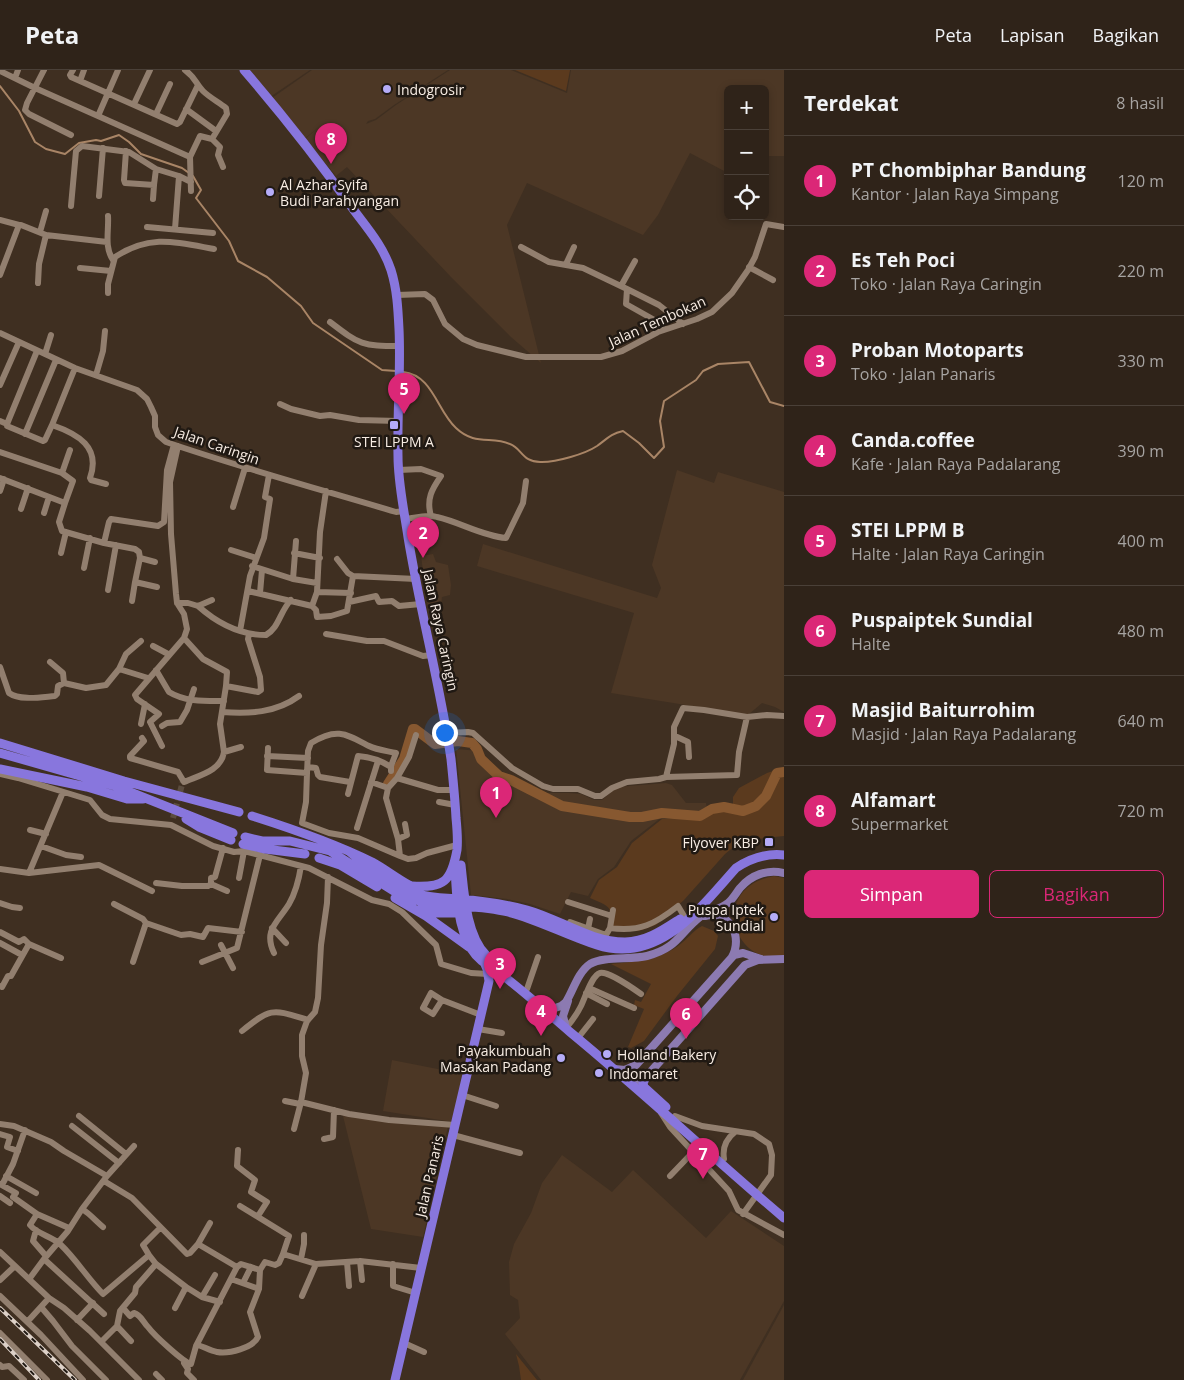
<!DOCTYPE html>
<html lang="id">
<meta charset="utf-8">
<style>
body{margin:0;font-family:"Open Sans",sans-serif;background:#3b2f26;color:#f1f3f6}
.controls{position:absolute;right:15px;top:15px;display:grid;overflow:hidden;border-radius:8px;box-shadow:0 2px 8px #0003}
.controls button{width:45px;height:45px;display:grid;place-items:center;padding:0;border:0;border-bottom:1px solid #4a4038;background:#2f2319;color:#f1f3f6;font:25px sans-serif}
.you{position:absolute;left:444px;top:662px;width:18px;height:18px;margin:-12px;border:4px solid #fff;border-radius:50%;background:#1a73e8;box-shadow:0 0 0 8px #1a73e833}
.badge{display:grid;place-items:center;width:32px;height:32px;border-radius:50%;background:#db2777;color:#fff;font-size:16px;font-weight:700}
.pin{position:absolute;translate:-50% -41px;filter:drop-shadow(0 1px 2px #0008)}
.pin::after{content:'';position:absolute;top:26px;width:18px;height:15px;background:inherit;clip-path:polygon(0 0,100% 0,50% 100%)}
.list{margin:0;padding:0;list-style:none}
h2{display:flex;justify-content:space-between;align-items:center;height:65px;margin:0;padding:0 20px;font-size:21px}
h2 small{font-size:16px;font-weight:400;color:#a7a4a2}
.list li{display:grid;grid-template-columns:32px 1fr auto;gap:15px;align-items:center;box-sizing:border-box;height:90px;padding:0 20px;border-top:1px solid #4a4038}
.list b{display:block;font-size:19px;white-space:nowrap}
.list p{margin:0;font-size:16px;white-space:nowrap;color:#a7a4a2}
.list em{font-size:16px;font-style:normal;color:#a7a4a2}
.actions{display:flex;gap:10px;padding:15px 20px}
.actions a{flex:1;padding:11px 0;border:1px solid #db2777;border-radius:8px;text-align:center;font-size:18px;color:#db2777}
.actions .main{background:#db2777;color:#fff}
.icon{flex:none;width:28px;height:28px;fill:none;stroke:currentColor;stroke-width:2;stroke-linecap:round;stroke-linejoin:round}
.map{position:relative;flex:none;width:784px;height:1310px;overflow:hidden}
header{display:flex;align-items:center;gap:30px;box-sizing:border-box;height:70px;padding:0 25px;background:#2f2319;border-bottom:1px solid #4a4038}
header strong{font-size:24px}
nav{display:flex;gap:28px;margin-inline-start:auto;font-size:18px}
main{display:flex}
aside{flex:1;background:#2f2319}
.map>svg:first-child{display:block}
.built{fill:#4c3725}
.green{fill:#5b3a1e}
.lines{fill:none;stroke-linecap:round;stroke-linejoin:round}
.stream{stroke:#a98566;stroke-width:2}
.river{stroke:#875830;stroke-width:10}
.minor-tunnel{stroke:#5b4c3e;stroke-width:6;stroke-dasharray:6 3;stroke-linecap:butt}
.minor{stroke:#927f6f;stroke-width:6}
.major{stroke:#8c7ab1;stroke-width:8}
.highway{stroke:#8876dd;stroke-width:9}
.rail-casing{stroke:#ddd1c8;stroke-width:4}
.rail{stroke:#201913;stroke-width:2;stroke-dasharray:5.5;stroke-linecap:butt}
.poi-dot{fill:#b5acf8;stroke:#201913;stroke-width:2}
.labels{text-anchor:middle;dominant-baseline:central;stroke-width:5;stroke-linejoin:round;paint-order:stroke}
.poi-label{font-size:14px;fill:#f8ede4;stroke:#201913;text-anchor:start}
.street-label{font-size:14px;fill:#f8ede4;stroke:#201913}
</style>
<header>
<strong>Peta</strong>
<nav><a>Peta</a><a>Lapisan</a><a>Bagikan</a></nav>
</header>
<main>
<div class="map">
<svg width="784" height="1310" viewBox="0 0 784 1310">
<rect width="100%" height="100%" fill="#3f2f21"/>
<path class="built" d="M249,0H310L270,27Z
M312,0H448L394,35L375,49L368,51L366,54L376,50L396,35L450,0H511L567,23L571,0H784V86H765V19H728V103L690,83L658,145L643,165L527,113L507,155L541,293L511,267L451,207L347,97L336,106L305,69L319,57L304,69L272,28Z
M677,400L714,413L718,402L784,422V642L775,637L762,633L748,645L611,623L634,543L477,496L483,474L657,528L661,518L652,495Z
M433,484L436,492L448,495L451,515L450,525L442,527L441,536L428,538L421,486Z
M456,679L480,681L484,690L499,704L541,723H569L581,724L594,730H602L617,717L666,713L672,715L686,733H706L707,739L687,746L662,747L631,771L614,797L598,809L588,826L571,822L560,844L530,834L507,829L471,825Z
M392,990L463,1004L453,1052L383,1041Z
M343,1046L448,1056L423,1167L371,1159Z
M562,1085L612,1122L633,1100L706,1168L731,1141L784,1176V1231L740,1310H541L505,1264L520,1248L518,1230L510,1225L509,1192L514,1174L531,1143L542,1113Z
M784,1235V1310H743Z"/>
<path class="green" d="M515,0H570L566,21Z
M779,699L784,700V766L764,768L736,775L725,784L684,830L656,855L639,861H613C611,836 613,838 590,828L599,810L617,797L632,773L662,749L702,747L712,742L722,740L735,742L733,734V727L739,718L767,703Z
M774,806L784,808V885C735,900 707,818 774,806Z
M702,856L714,861L718,866L715,879L677,926L644,971L631,978L628,977L644,939L634,935L635,930L641,932L651,914L611,894C633,892 660,889 678,876C687,870 692,861 702,856Z
M516,1284L537,1310H521L519,1296Z"/>
<g class="lines">
<path class="stream" d="M0,16L19,41L35,72L46,79L65,84L79,73L96,70L101,71L119,65L129,72L141,84L182,98L189,103
M193,106L201,120L196,128L229,171L238,191L267,207L301,236L313,253L382,300L396,301
M403,302C433,305 437,341 456,358C475,376 491,366 510,374C522,378 522,393 542,392C557,392 585,384 597,376C607,369 610,364 623,361L639,373L654,388L664,377L660,351L664,331L696,310L703,301L718,294L749,292L770,332L784,336"/>
<path class="river" d="M388,714L404,689L413,659H415L435,674L458,671L472,673L477,679L481,689L499,706L511,710L562,736L630,747H642L662,743L700,746L712,739L724,737L743,741L756,736L766,726L777,703L784,702"/>
<path class="minor-tunnel" d="M173,748L183,711"/>
<path class="minor" d="M44,0L27,33L25,40L29,44L71,65
M73,0L70,5L71,7L177,54L180,52L198,15
M118,0L98,46L190,87L191,121
M185,0C196,8 195,13 203,21C210,28 219,32 226,38L227,44L212,69L220,77L218,85L223,97
M0,1L35,18L98,46
M15,8L18,0
M80,11L84,0
M134,34L150,0
M186,39L216,61
M156,44L170,14
M126,81L124,110L125,113L154,115L156,99
M190,87L200,66L212,69
M99,126L103,78
M153,129L154,115
M71,136L76,81L82,76L129,82L156,99L179,106L191,112
M108,146C109,161 104,177 113,190
M0,150L19,155
M147,157L213,163
M175,159L179,106
M40,162L46,141
M521,177L549,192L583,198L627,219L626,234L658,252L665,259
M566,194L574,177
M749,197L773,210
M80,198L111,201
M0,205L19,155H21L46,165L107,172
M38,213L39,194L46,165
M621,216L635,191
M627,219L659,235L683,254
M108,223V214L115,187C150,164 176,172 214,179
M397,225L425,224L433,230L445,254L463,269L477,275L526,287H601L622,281L658,262L697,249L712,242L732,223L748,200L755,187L766,154L784,157
M330,252C360,275 362,276 400,276
M0,263L75,298L137,320L147,329L151,337L155,346V357L158,365L166,372C242,398 319,419 396,442L404,441
M45,284L51,265
M75,298L52,355C78,364 101,377 90,408L91,410L106,414
M96,305L103,281L105,261
M0,315L19,272
M280,334L291,339L320,346L330,345L359,350L398,351
M0,351L7,354V356L43,371L45,370L52,355
M7,354L37,281
M25,364L56,290
M0,382L62,403L73,411L65,433
M399,400L421,399L441,406C432,419 426,429 431,446
M62,403L70,380
M0,408L65,433L59,452L62,461L104,473L109,452L111,449L158,456L164,452L167,400L173,378
M0,421L4,409
M233,437L245,398
M21,439L28,418
M44,443L49,427
M405,449C415,448 427,444 437,447C460,452 482,466 506,468L523,433L526,411
M104,473L135,479L139,482L140,488L135,512L157,517
M231,480L256,488
M61,483L66,462
M294,483L320,488
M140,488L155,492
M337,489L348,503L353,506L416,509
M252,496L293,509L317,513
M84,498L90,468
M293,509L296,471
M108,520L116,475
M248,521L312,536L316,540L317,547L331,546L347,541L353,506
M317,522L351,523
M260,523L262,500
M132,531L135,512
M349,532L376,526L379,532L392,531L399,536L421,534
M177,533H188L198,536L212,530
M198,536C217,553 240,565 266,565C279,558 280,541 291,530
M312,536L317,522L320,462L326,421
M240,561L250,506L264,468L270,429L265,427L269,405
M326,564L367,571H384L423,586L432,585
M184,568L203,589L227,602L226,616
M141,571L126,584L119,599L148,608
M153,576L168,584
M50,592L63,603L64,613
M0,597L9,623C20,631 42,627 55,626L57,624L58,616L64,613L86,618L106,615L119,599
M156,600L169,622C185,632 206,631 224,631
M222,642C249,644 276,643 299,626
M141,654L145,634
M162,656L167,653L180,652L187,640L194,619
M447,663L468,662L473,663L512,698L543,716L553,719H578L595,726H601L612,718L627,712L659,709L666,707L737,705L739,682L747,647
M416,665L409,687L397,708L388,718L386,728L398,769L400,786L408,789L416,788L427,783L457,775
M675,666L688,672L689,687
M142,668L144,671L130,686V688L178,702L184,712C200,705 221,701 224,682L241,677
M162,676L150,652L159,644L137,629L135,625L184,568L187,559L184,544L177,533L176,524L171,464L170,412L178,376
M268,678L267,700L307,703L306,732L302,753L329,763L358,768L400,786
M224,682L220,654L226,616L258,622L261,620L260,607L248,569L249,564
M267,686L308,688
M308,697L316,698L318,705L320,707L350,712
M307,703L308,681L311,673C337,657 346,664 369,676C377,680 388,681 396,683L391,696
M0,704L18,708L90,730L102,745L110,749L171,755L213,776L234,782L244,781L309,798L372,830L389,834L402,842L436,875L441,894L471,903L488,904
M666,707L674,674V657L683,638L704,640L747,647L767,645L784,646
M397,708L438,720H455
M371,712L388,718
M348,724L358,686C370,687 382,691 391,697V701
M439,732L455,735
M357,758L378,691
M30,760L46,764
M398,769L407,765L405,754
M41,776L66,785L81,787
M0,799L29,803L99,795L152,821
M29,803L63,722
M239,808L244,781
M156,813L182,816H208L211,814V808L215,807L223,778
M211,814L227,821
M568,832L612,846
M0,833L12,837L20,838
M114,834L143,849L146,853L181,865L190,864L203,867L208,858L242,862
M570,852L606,865L610,858L613,840
M272,858L286,873
M610,858C640,862 655,854 678,836L684,846
M588,859L590,849
M0,862L19,872L24,869L29,874L61,888
M0,873L22,885
M221,875L233,898
M274,883C263,860 278,852 289,834C296,822 299,809 301,796
M133,892L146,853
M202,892L237,878L260,785
M0,916L2,917L8,906H11L29,874
M589,918L634,938
M527,919L538,887
M586,923L607,934
M442,930L433,944L423,938L431,923L442,930L481,945
M566,958C572,951 577,944 581,936C585,928 592,905 600,903C608,901 634,919 641,924
M478,959L502,963
M242,961C272,937 272,939 308,950
M578,968L593,949
M462,1025L496,1036
M285,1031L300,1034
M301,1032L349,1044L389,1050L455,1055
M661,1043L670,1057L729,1121L738,1140L784,1165
M79,1046L126,1084
M675,1046L702,1056L754,1064L769,1074L772,1085L771,1105L743,1144
M0,1054L14,1056L51,1072L64,1081L107,1106
M72,1056L119,1093
M294,1059L301,1032L306,1003L302,986V965L307,951L315,942L318,928L321,875L327,833L328,807
M0,1064L10,1067L7,1077L18,1081
M453,1065L520,1083
M324,1069L333,1067L334,1040
M238,1080L237,1096L255,1110L251,1122L267,1132L258,1146
M724,1089C722,1077 726,1069 735,1062
M6,1106L36,1123
M670,1106L693,1082
M104,1111L132,1128L187,1184L190,1183L198,1174L210,1153
M0,1114L16,1123L13,1127L37,1144
M2,1115L13,1094L25,1060
M0,1126L10,1133
M240,1136L289,1166L283,1184
M82,1139C89,1143 96,1151 103,1157
M69,1158L37,1144L30,1155C37,1164 51,1166 60,1174C76,1189 88,1209 103,1224L149,1185L156,1194L186,1217L175,1238
M36,1160L33,1171L46,1186
M198,1174L237,1197L241,1194L260,1200
M0,1182L15,1196
M149,1185L143,1175L160,1158
M44,1189L104,1244
M301,1189L304,1174V1165
M360,1191L362,1210
M347,1192L349,1216
M393,1194V1216L416,1223
M30,1208L44,1189L68,1161L82,1139L107,1106L134,1076
M231,1209L259,1219
M0,1210L15,1196L49,1228L64,1238L90,1261L139,1310
M243,1213L251,1197
M186,1217L202,1227L220,1232
M0,1226L41,1265L83,1310
M302,1226L316,1194
M202,1227L215,1205
M41,1237L53,1251L72,1276L106,1310
M123,1238L130,1246L134,1243C141,1245 143,1252 148,1257C154,1265 183,1292 191,1294L196,1276L237,1197
M77,1250L93,1233
M28,1251L49,1228
M117,1256L131,1271
M0,1263L47,1310
M101,1272L117,1256L120,1241L135,1223L136,1217L156,1194
M404,1273L424,1282
M198,1275C204,1277 211,1281 217,1282C229,1284 253,1278 258,1267L250,1242L259,1219L260,1200L265,1192L275,1195L279,1193L283,1184L316,1194L360,1191L421,1198
M184,1293L188,1299L187,1303L194,1310
M0,1295L2,1297L9,1296L24,1310
M156,1304L162,1310"/>
<path class="major" d="M705,846C730,840 743,867 732,887
M555,938L561,936L566,932C573,921 578,902 590,894C604,886 630,890 647,886C678,878 679,863 701,846C709,840 720,840 728,833C733,829 736,823 740,818C751,805 767,799 784,803
M566,958L563,946L568,931
M615,999L625,1000L636,995L734,885L743,883L761,889
M626,1009L637,1011L646,1007L745,895L758,890L784,889"/>
<path class="highway" d="M244,0C282,44 319,91 353,139C368,159 383,176 391,200C397,219 398,239 399,259C401,301 397,343 398,386C398,413 404,440 408,467C420,541 440,614 451,689C453,709 455,728 456,748C457,758 458,770 457,780C451,812 444,818 412,816
M0,673L124,711L239,742
M0,683L115,716L233,763
M0,699L87,717L127,729H143
M252,746C293,759 334,773 372,792C385,799 396,808 409,815
M186,749L199,757L231,770
M245,767L262,771H290L330,781L400,825C435,839 472,833 508,842C539,850 566,865 597,875C659,895 700,838 736,798C751,788 766,783 784,785
M243,774L265,779L305,784
M350,782C369,798 390,814 414,823C428,828 444,828 459,829C482,831 505,834 527,840C560,849 590,872 625,872C646,872 663,860 680,849
M319,788L340,795L377,817
M455,795C456,821 457,857 472,880C479,892 495,899 506,908C528,925 549,944 570,962C643,1022 712,1087 784,1148
M461,795C464,822 466,865 486,885C490,890 496,893 501,897
M395,828L426,846L469,877
M420,839L437,843H464
M646,1007L643,1013L644,1017L666,1037
M395,1310L489,911L487,899L484,892"/>
<defs>
<path id="rail" d="M0,1238L75,1310
M0,1269L39,1310"/>
</defs>
<use href="#rail" class="rail-casing"/>
<use href="#rail" class="rail"/>
</g>
<g class="poi-dot">
<circle cx="387" cy="19" r="5"/>
<circle cx="270" cy="122" r="5"/>
<rect x="389" y="350" width="10" height="10" rx="2.5"/>
<rect x="764" y="767" width="10" height="10" rx="2.5"/>
<circle cx="774" cy="847" r="5"/>
<circle cx="607" cy="984" r="5"/>
<circle cx="561" cy="988" r="5"/>
<circle cx="599" cy="1003" r="5"/>
</g>
<g class="labels">
<g class="poi-label">
<text x="397" y="19">Indogrosir</text>
<text x="280" y="114">Al Azhar Syifa<tspan x="280" dy="16">Budi Parahyangan</tspan></text>
<text x="394" y="371" text-anchor="middle">STEI LPPM A</text>
<text x="759" y="772" text-anchor="end">Flyover KBP</text>
<text x="764" y="839" text-anchor="end">Puspa Iptek<tspan x="764" dy="16">Sundial</tspan></text>
<text x="551" y="980" text-anchor="end">Payakumbuah<tspan x="551" dy="16">Masakan Padang</tspan></text>
<text x="617" y="984">Holland Bakery</text>
<text x="609" y="1003">Indomaret</text>
</g>
<g class="street-label">
<text transform="translate(657 251) rotate(-24)">Jalan Tembokan</text>
<text transform="translate(217 375) rotate(19)">Jalan Caringin</text>
<text transform="translate(441 560) rotate(78)">Jalan Raya Caringin</text>
<text transform="translate(429 1106) rotate(-77)">Jalan Panaris</text>
</g>
</g>
</svg>
<div class="controls">
<button>+</button>
<button>−</button>
<button><svg class="icon" aria-label="locate" viewBox="0 0 24 24"><circle cx="12" cy="12" r="6"/><path d="M12 2v4M12 18v4M2 12h4M18 12h4"/></svg></button>
</div>
<div class="you"></div>
<div class="pin badge" style="left:496px;top:748px">1</div>
<div class="pin badge" style="left:423px;top:488px">2</div>
<div class="pin badge" style="left:500px;top:919px">3</div>
<div class="pin badge" style="left:541px;top:966px">4</div>
<div class="pin badge" style="left:404px;top:344px">5</div>
<div class="pin badge" style="left:686px;top:969px">6</div>
<div class="pin badge" style="left:703px;top:1109px">7</div>
<div class="pin badge" style="left:331px;top:94px">8</div>
</div>
<aside>
<h2>Terdekat<small>8 hasil</small></h2>
<ul class="list">
<li><span class="badge">1</span><div><b>PT Chombiphar Bandung</b><p>Kantor · Jalan Raya Simpang</p></div><em>120 m</em></li>
<li><span class="badge">2</span><div><b>Es Teh Poci</b><p>Toko · Jalan Raya Caringin</p></div><em>220 m</em></li>
<li><span class="badge">3</span><div><b>Proban Motoparts</b><p>Toko · Jalan Panaris</p></div><em>330 m</em></li>
<li><span class="badge">4</span><div><b>Canda.coffee</b><p>Kafe · Jalan Raya Padalarang</p></div><em>390 m</em></li>
<li><span class="badge">5</span><div><b>STEI LPPM B</b><p>Halte · Jalan Raya Caringin</p></div><em>400 m</em></li>
<li><span class="badge">6</span><div><b>Puspaiptek Sundial</b><p>Halte</p></div><em>480 m</em></li>
<li><span class="badge">7</span><div><b>Masjid Baiturrohim</b><p>Masjid · Jalan Raya Padalarang</p></div><em>640 m</em></li>
<li><span class="badge">8</span><div><b>Alfamart</b><p>Supermarket</p></div><em>720 m</em></li>
</ul>
<div class="actions"><a class="main">Simpan</a><a>Bagikan</a></div>
</aside>
</main>
